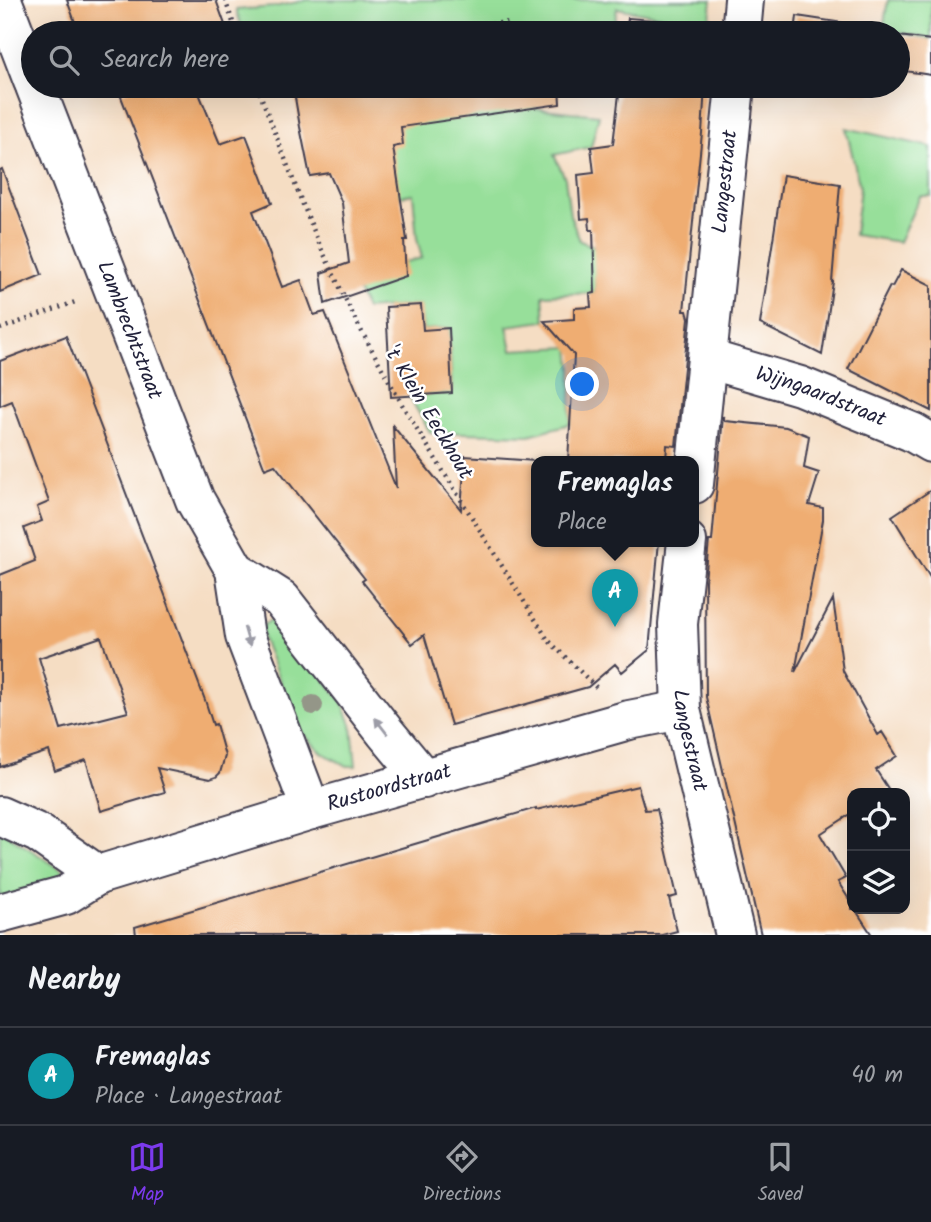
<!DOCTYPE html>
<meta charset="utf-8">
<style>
body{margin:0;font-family:Kalam,sans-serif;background:#20242c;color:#f1f3f6}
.controls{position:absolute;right:21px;bottom:21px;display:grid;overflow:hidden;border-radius:14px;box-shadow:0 7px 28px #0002}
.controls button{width:63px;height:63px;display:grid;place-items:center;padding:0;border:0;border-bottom:2px solid #363941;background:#171b24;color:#f1f3f6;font:35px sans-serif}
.you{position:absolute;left:583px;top:385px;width:24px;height:24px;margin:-18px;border:5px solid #fff;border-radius:50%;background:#1a73e8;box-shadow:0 0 0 10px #1a73e833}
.badge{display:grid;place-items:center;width:46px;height:46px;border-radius:50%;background:#7c3aed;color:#fff;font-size:23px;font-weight:700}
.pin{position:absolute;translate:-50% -58px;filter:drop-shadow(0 2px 4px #0008)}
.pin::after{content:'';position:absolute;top:37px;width:24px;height:21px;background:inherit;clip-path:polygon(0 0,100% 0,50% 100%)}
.popup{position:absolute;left:531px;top:456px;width:168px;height:91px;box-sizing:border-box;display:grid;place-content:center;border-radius:14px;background:#171b24;filter:drop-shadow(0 2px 5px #0005);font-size:23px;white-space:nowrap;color:#9ea1a6}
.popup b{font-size:26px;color:#f1f3f6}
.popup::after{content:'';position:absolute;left:50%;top:100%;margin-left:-14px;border:14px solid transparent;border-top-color:#171b24}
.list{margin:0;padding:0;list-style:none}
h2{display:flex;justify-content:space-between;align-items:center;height:91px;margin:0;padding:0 28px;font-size:30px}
h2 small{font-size:23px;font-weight:400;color:#9ea1a6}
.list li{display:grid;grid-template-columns:46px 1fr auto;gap:21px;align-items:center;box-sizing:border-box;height:98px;padding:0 28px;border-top:2px solid #363941}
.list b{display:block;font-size:26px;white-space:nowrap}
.list p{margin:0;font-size:23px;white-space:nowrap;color:#9ea1a6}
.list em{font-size:23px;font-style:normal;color:#9ea1a6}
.icon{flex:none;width:38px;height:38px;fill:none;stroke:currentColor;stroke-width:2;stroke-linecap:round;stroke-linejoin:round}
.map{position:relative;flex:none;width:931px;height:935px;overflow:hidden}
.search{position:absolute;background:#171b24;box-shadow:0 7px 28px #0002;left:21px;right:21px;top:21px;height:77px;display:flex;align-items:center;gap:18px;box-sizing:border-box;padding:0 24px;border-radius:38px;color:#9ea1a6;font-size:26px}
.sheet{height:189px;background:#171b24}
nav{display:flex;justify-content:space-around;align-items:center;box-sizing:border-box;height:98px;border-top:2px solid #363941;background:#171b24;font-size:19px;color:#9ea1a6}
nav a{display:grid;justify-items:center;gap:4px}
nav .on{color:#7c3aed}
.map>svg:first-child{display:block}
.green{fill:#97df9a;stroke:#5c806a;stroke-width:2}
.building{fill:#efad72;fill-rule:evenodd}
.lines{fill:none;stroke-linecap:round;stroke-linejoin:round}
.minor-casing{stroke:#423e4f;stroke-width:42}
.path{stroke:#423e4f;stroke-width:4.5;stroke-dasharray:2 5;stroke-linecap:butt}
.minor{stroke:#fff;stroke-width:38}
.tree{fill:#949688}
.oneway{fill:#9c9ca7}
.labels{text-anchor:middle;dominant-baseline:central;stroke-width:5;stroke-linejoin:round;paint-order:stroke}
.street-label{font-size:21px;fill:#22223b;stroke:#fff}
</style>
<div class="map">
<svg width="931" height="935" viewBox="0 0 931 935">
<rect width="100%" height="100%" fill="#fff"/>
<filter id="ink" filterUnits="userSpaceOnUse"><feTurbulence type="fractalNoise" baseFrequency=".0143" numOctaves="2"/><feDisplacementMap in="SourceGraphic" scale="14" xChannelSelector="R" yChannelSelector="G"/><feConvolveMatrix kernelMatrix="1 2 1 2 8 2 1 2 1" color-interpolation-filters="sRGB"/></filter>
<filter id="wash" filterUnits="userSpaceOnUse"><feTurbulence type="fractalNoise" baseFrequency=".00686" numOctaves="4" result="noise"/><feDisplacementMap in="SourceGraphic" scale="28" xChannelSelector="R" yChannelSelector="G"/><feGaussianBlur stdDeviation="1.57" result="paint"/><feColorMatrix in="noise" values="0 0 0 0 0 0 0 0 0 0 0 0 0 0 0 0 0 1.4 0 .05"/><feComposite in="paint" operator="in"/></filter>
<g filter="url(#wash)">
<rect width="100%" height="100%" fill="#f5ddc3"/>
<path class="green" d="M307,0H712L709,25L617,8L613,33H244L236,10L274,7Z
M888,0H931V39L883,29Z
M327,86H536L534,108L599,115L591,147L554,155L565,178L570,215L580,241L596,247L595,293L543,295L545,321L507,326L512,350L570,347L572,368L570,424L529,435L430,432L409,396L452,392L449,328L423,330L420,305L366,309L350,275L422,258L417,239L413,194L400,196L336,142Z
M846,128L931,147V196H920L899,242L854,235L860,188Z
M271,620L279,622L342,701L352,727L356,766H347L322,753L300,731L263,639L262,626Z
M0,830L68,874L0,902Z"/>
<g id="blocks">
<path class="building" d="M67,0H216L228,33H79Z
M797,16L883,29L882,33H795Z
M628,18L709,25L708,33H626Z
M898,36L931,40V75L898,70Z
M130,86H196L220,144L246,135L272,203L253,211L282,287L301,280L314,315L325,312L396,488L393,426L461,510L465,456L536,461V541H659L649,650L622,672L615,664L588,687L451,725L424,635L412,644L362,581L365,579L275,465L265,469L120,94L132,89Z
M293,86H559L560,104L401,127L403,145L393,147L407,240H404L406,276L325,304L321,273L349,263L342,203L329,173L310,176L300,127Z
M620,86H705L702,133L684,311H687L689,318L676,446L667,445L666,461H568L574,355L544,321L574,319V308L591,307L590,294L595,293L593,230H590L589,218L581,219L578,175L594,173L591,147L613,144Z
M817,86H873L872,94Z
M2,169L42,275L0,292V170Z
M783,175L840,184L832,282H833L822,355L760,324Z
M901,270L931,285V411L848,369L890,286L892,287Z
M421,305L423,330L449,328L452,393L391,397L386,307Z
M66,336L205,700L213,725L216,724L225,756L220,773L216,777L210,779L157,768L165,792L101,811L86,760L55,771L49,751L0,767V575L35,561L24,528L42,521L37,507L49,502L12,401L0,406V361ZM101,637L128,712L61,729L39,658Z
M723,416L725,421L786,427L809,436L804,468L819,473L809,505L823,508V520L795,672L833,599L843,671L878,735L882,732L897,756L876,770L891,793H852V813L820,834L846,878L838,882L852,904V909H855L872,935H761L706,697L705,581L709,541H712Z
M931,490V579L892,516Z
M638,786L645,810L657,809L677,896L669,898L677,931L662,935H136L135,927L536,808V810Z"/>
</g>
</g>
<g filter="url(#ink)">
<use href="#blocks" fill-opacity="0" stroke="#423e4f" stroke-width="2"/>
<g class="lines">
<defs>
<g id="minor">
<path d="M2,0L33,81"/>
<path d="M741,33L744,0"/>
<path id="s1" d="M35,86L195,500L235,570L245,636L311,810"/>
<path id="s2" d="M708,359L800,386L912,432L931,443"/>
<path id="s3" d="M694,484L735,86"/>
<path id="s4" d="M687,541L678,624L681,710L735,935"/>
<path d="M235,570L281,599L385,732L424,779"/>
<path d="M0,816L38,833L98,875"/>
<path id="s5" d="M0,913L66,895L98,875L311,810L629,720L681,710"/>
</g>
</defs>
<use href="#minor" class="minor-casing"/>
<path class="path" d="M225,0L237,33
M429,33L508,22L510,33
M257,86L301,200L321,248L356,321L404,408L548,640L599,690
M0,329L78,301"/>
<use href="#minor" class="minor"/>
</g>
<circle class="tree" cx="313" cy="705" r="10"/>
<defs><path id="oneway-solid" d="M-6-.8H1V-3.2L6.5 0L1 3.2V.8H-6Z" transform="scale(1.75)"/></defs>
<g class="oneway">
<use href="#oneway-solid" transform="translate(247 637) rotate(74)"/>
<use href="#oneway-solid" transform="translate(381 726) rotate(-128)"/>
</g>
</g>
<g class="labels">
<g class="street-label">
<text stroke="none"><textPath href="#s3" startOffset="304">Langestraat</textPath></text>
<text stroke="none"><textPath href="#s1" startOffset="262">Lambrechtstraat</textPath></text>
<text stroke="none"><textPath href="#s2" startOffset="119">Wijngaardstraat</textPath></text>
<text transform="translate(428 413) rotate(59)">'t Klein Eeckhout</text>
<text stroke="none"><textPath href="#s4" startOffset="201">Langestraat</textPath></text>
<text stroke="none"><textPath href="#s5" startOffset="410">Rustoordstraat</textPath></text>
</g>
</g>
</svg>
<div class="controls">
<button><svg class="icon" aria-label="locate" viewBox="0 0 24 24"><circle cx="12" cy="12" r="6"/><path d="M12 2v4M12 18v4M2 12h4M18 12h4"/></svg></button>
<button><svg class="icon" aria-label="layers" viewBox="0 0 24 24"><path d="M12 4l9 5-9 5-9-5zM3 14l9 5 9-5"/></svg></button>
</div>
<div class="you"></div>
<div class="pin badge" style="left:615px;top:627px;background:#0f9aa8">A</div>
<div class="popup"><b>Fremaglas</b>Place</div>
<div class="search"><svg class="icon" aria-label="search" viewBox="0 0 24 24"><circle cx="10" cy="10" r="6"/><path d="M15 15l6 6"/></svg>Search here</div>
</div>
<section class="sheet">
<h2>Nearby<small></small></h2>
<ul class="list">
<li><span class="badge" style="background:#0f9aa8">A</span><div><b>Fremaglas</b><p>Place · Langestraat</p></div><em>40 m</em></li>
</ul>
</section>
<nav>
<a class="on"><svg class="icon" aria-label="map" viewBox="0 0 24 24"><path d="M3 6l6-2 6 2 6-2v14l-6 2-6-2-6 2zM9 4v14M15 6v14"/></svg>Map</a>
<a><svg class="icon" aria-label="directions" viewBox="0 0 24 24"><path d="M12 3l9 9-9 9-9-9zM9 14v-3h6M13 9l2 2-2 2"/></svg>Directions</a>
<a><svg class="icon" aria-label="saved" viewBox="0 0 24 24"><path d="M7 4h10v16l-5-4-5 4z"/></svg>Saved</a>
</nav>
